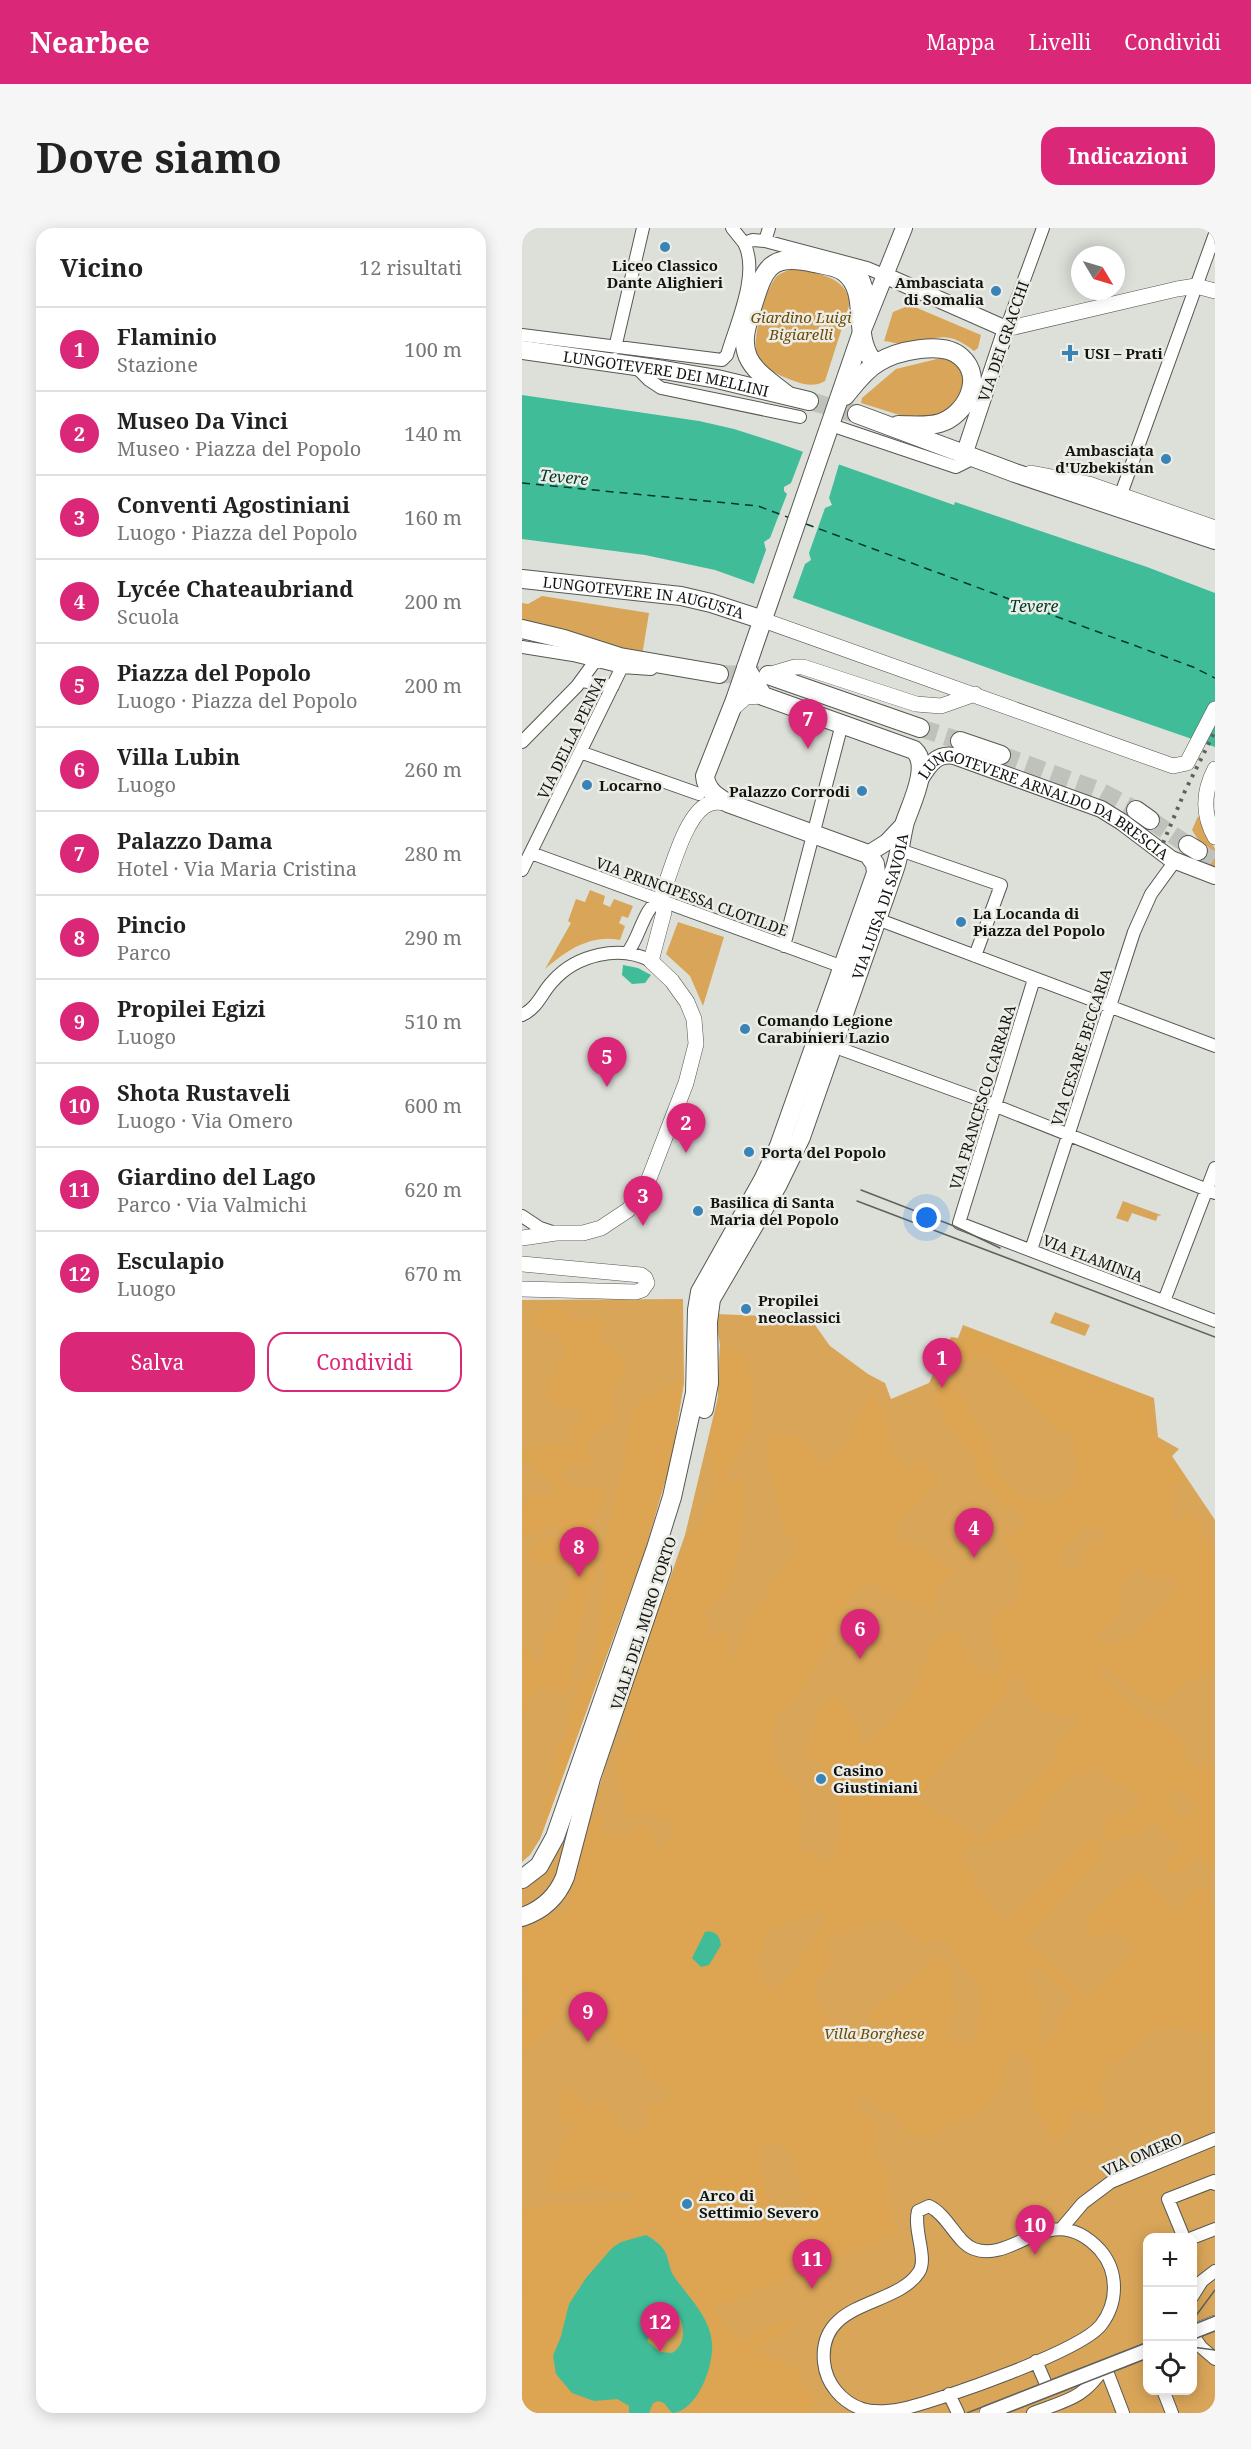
<!DOCTYPE html>
<html lang="it">
<meta charset="utf-8">
<style>
body{margin:0;font-family:"Noto Serif",serif;background:#f6f6f6;color:#222}
.controls{position:absolute;right:18px;bottom:18px;display:grid;overflow:hidden;border-radius:12px;box-shadow:0 3px 15px #0003}
.controls button{width:54px;height:54px;display:grid;place-items:center;padding:0;border:0;border-bottom:2px solid #e0e0e0;background:#fff;color:#222;font:30px sans-serif}
.compass{position:absolute;left:549px;top:18px;width:54px;height:54px;border-radius:50%;background:#fff;box-shadow:0 3px 15px #0003;rotate:128deg}
.you{position:absolute;left:405px;top:990px;width:21px;height:21px;margin:-15px;border:4px solid #fff;border-radius:50%;background:#1a73e8;box-shadow:0 0 0 9px #1a73e833}
.badge{display:grid;place-items:center;width:39px;height:39px;border-radius:50%;background:#db2777;color:#fff;font-size:20px;font-weight:700}
.pin{position:absolute;translate:-50% -50px;filter:drop-shadow(0 2px 3px #0008)}
.pin::after{content:'';position:absolute;top:32px;width:21px;height:18px;background:inherit;clip-path:polygon(0 0,100% 0,50% 100%)}
.list{margin:0;padding:0;list-style:none}
h2{display:flex;justify-content:space-between;align-items:center;height:78px;margin:0;padding:0 24px;font-size:26px}
h2 small{font-size:20px;font-weight:400;color:#767676}
.list li{display:grid;grid-template-columns:39px 1fr auto;gap:18px;align-items:center;box-sizing:border-box;height:84px;padding:0 24px;border-top:2px solid #e0e0e0}
.list b{display:block;font-size:22px;white-space:nowrap}
.list p{margin:0;font-size:20px;white-space:nowrap;color:#767676}
.list em{font-size:20px;font-style:normal;color:#767676}
.actions{display:flex;gap:12px;padding:18px 24px}
.actions a{flex:1;padding:14px 0;border:2px solid #db2777;border-radius:18px;text-align:center;font-size:21px;color:#db2777}
.actions .main{background:#db2777;color:#fff}
.icon{flex:none;width:33px;height:33px;fill:none;stroke:currentColor;stroke-width:2;stroke-linecap:round;stroke-linejoin:round}
.map{position:relative;flex:none;width:693px;height:2185px;overflow:hidden;border-radius:18px}
header{display:flex;align-items:center;gap:36px;box-sizing:border-box;height:84px;padding:0 30px;background:#db2777;color:#fff}
header strong{font-size:28px}
nav{display:flex;gap:33px;margin-inline-start:auto;font-size:21px}
.intro{display:flex;align-items:center;justify-content:space-between;box-sizing:border-box;height:144px;padding:0 36px}
h1{margin:0;font-size:42px}
.button{padding:15px 27px;border-radius:18px;background:#db2777;color:#fff;font-size:21px;font-weight:700}
main{display:flex;gap:36px;padding:0 36px}
aside{flex:1;background:#fff;border-radius:18px;box-shadow:0 3px 15px #0003}
.map>svg:first-child{display:block}
.green{fill:#d9a559;fill-rule:evenodd}
.forest{fill:#dda451;fill-rule:evenodd}
.water{fill:#40bc99;fill-rule:evenodd}
.pier{fill:#dde0d9}
.lines{fill:none;stroke-linecap:round;stroke-linejoin:round}
.ferry{stroke:#00392b;stroke-width:1.5;stroke-dasharray:8 6;stroke-linecap:butt}
.primary-tunnel{stroke:#bfc1bb;stroke-width:18;stroke-dasharray:18 9;stroke-linecap:butt}
.minor-casing{stroke:#565852;stroke-width:14}
.tertiary-casing{stroke:#565852;stroke-width:16}
.secondary-casing{stroke:#565852;stroke-width:18}
.primary-casing{stroke:#565852;stroke-width:20}
.minor{stroke:#fff;stroke-width:12}
.tertiary{stroke:#fff;stroke-width:15}
.secondary{stroke:#fff;stroke-width:16}
.primary{stroke:#fff;stroke-width:18}
.tram{stroke:#5f615d;stroke-width:1.5}
.rail{stroke:#5f615d;stroke-width:4;stroke-dasharray:3 6;stroke-linecap:butt}
.poi-dot{fill:#3a83b7;stroke:#ebede6;stroke-width:2}
.labels{text-anchor:middle;dominant-baseline:central;stroke-width:5;stroke-linejoin:round;paint-order:stroke}
.poi-label{font-size:15px;font-weight:bold;fill:#131412;stroke:#ebede6;text-anchor:start}
.park-label{font-size:15px;font-style:italic;fill:#6e4904;stroke:#ebede6}
.street-label{font-size:15px;fill:#131412;stroke:#ebede6}
.water-label{font-size:16px;font-style:italic;fill:#00392b;stroke:#ebede6}
</style>
<header>
<strong>Nearbee</strong>
<nav><a>Mappa</a><a>Livelli</a><a>Condividi</a></nav>
</header>
<div class="intro"><h1>Dove siamo</h1><a class="button">Indicazioni</a></div>
<main>
<aside>
<h2>Vicino<small>12 risultati</small></h2>
<ul class="list">
<li><span class="badge">1</span><div><b>Flaminio</b><p>Stazione</p></div><em>100 m</em></li>
<li><span class="badge">2</span><div><b>Museo Da Vinci</b><p>Museo · Piazza del Popolo</p></div><em>140 m</em></li>
<li><span class="badge">3</span><div><b>Conventi Agostiniani</b><p>Luogo · Piazza del Popolo</p></div><em>160 m</em></li>
<li><span class="badge">4</span><div><b>Lycée Chateaubriand</b><p>Scuola</p></div><em>200 m</em></li>
<li><span class="badge">5</span><div><b>Piazza del Popolo</b><p>Luogo · Piazza del Popolo</p></div><em>200 m</em></li>
<li><span class="badge">6</span><div><b>Villa Lubin</b><p>Luogo</p></div><em>260 m</em></li>
<li><span class="badge">7</span><div><b>Palazzo Dama</b><p>Hotel · Via Maria Cristina</p></div><em>280 m</em></li>
<li><span class="badge">8</span><div><b>Pincio</b><p>Parco</p></div><em>290 m</em></li>
<li><span class="badge">9</span><div><b>Propilei Egizi</b><p>Luogo</p></div><em>510 m</em></li>
<li><span class="badge">10</span><div><b>Shota Rustaveli</b><p>Luogo · Via Omero</p></div><em>600 m</em></li>
<li><span class="badge">11</span><div><b>Giardino del Lago</b><p>Parco · Via Valmichi</p></div><em>620 m</em></li>
<li><span class="badge">12</span><div><b>Esculapio</b><p>Luogo</p></div><em>670 m</em></li>
</ul>
<div class="actions"><a class="main">Salva</a><a>Condividi</a></div>
</aside>
<div class="map">
<svg width="693" height="2185" viewBox="0 0 693 2185">
<rect width="100%" height="100%" fill="#dde0d9"/>
<path class="green" d="M272,41C295,45 324,48 328,75L303,153C293,159 283,157 272,153C259,148 241,141 235,127C229,114 243,64 252,52C256,45 264,43 272,41Z
M388,77L459,107L456,120L452,123C424,101 416,111 386,116C379,117 370,114 362,113L371,84Z
M419,130L435,136L443,145L439,173L415,190L384,189L339,175L340,170L374,141Z
M20,368L127,385L120,428L0,397V375L6,376Z
M676,588L693,621V640L667,630L680,618L670,602Z
M68,662L83,668L81,676L88,679L92,671L111,678L106,690L100,688L97,695L103,698L98,712C68,706 44,723 23,741L49,695L46,693L54,671L63,674Z
M156,694L202,709L181,778L168,748L144,726Z
M601,973L639,987L638,988L636,987L634,993L610,985L606,994L594,990Z
M161,1071L162,1154L149,1233L123,1322L18,1611L8,1627L0,1634V1072Z
M533,1084L568,1097L563,1108L528,1095Z
M193,1086L288,1090L308,1118L346,1146L363,1155L369,1171L407,1155L429,1109L436,1110L441,1097L632,1170L636,1209L657,1221L650,1228L693,1292V2185H0V1696L48,1652L98,1492L163,1307L196,1169L198,1117ZM626,2010H670V2162H626Z
M65,1538C57,1569 46,1633 29,1659C22,1669 10,1675 0,1681V1660L19,1649L28,1636Z"/>
<path class="forest" d="M30,1078L42,1081L55,1094L76,1087L80,1095L77,1108L79,1117L91,1121L105,1139L92,1154L89,1163L90,1190L71,1206L65,1223L72,1235L69,1239L50,1237L39,1245L41,1253C61,1268 69,1255 86,1261L83,1270L72,1286L71,1300L54,1308L42,1307L37,1299L29,1296L13,1307L3,1306L0,1303V1278L6,1268C18,1268 27,1270 33,1258L28,1252L16,1247L6,1232L0,1236V1221L12,1224L24,1216C35,1215 44,1221 53,1213L47,1202L48,1198L60,1190V1186C54,1180 46,1182 38,1179C14,1168 29,1156 36,1140C40,1133 41,1124 43,1116L37,1105L14,1099L8,1092L17,1082Z
M445,1103L630,1172L627,1197L665,1253L649,1258L648,1276L653,1294L668,1285L693,1325V1439L664,1456L635,1479L580,1437L577,1444L615,1482L657,1507L670,1540L685,1537L693,1545V1644L678,1627L653,1647L647,1645L643,1635L662,1623L631,1589L622,1604L590,1613L580,1604L587,1586H604L621,1570L571,1539L542,1555L524,1571L516,1598L470,1616L452,1612L438,1626L466,1675L482,1696L560,1616L569,1611L581,1616L576,1635L569,1639L503,1713L566,1769L613,1722L607,1710L594,1705L568,1708L563,1692C580,1673 595,1652 620,1644L654,1685L665,1668L679,1659L689,1663L686,1676L693,1685V1808L663,1800L629,1802L603,1828L590,1834L574,1857L585,1877L574,1888L548,1879V1900L535,1912L511,1881L509,1834L492,1821C482,1839 481,1860 466,1876C451,1892 425,1896 408,1909L384,1904L371,1886L353,1878L340,1861L332,1876L359,1898L352,1919L368,1950L367,1972L376,2004L192,2080L201,2096L218,2113L274,2088L269,2100L231,2123L270,2138L281,2149L280,2160L288,2164L293,2171L289,2185H127L131,2175L136,2173L142,2175L146,2182L167,2178C206,2126 188,2094 153,2049C149,2043 149,2037 146,2031C142,2023 131,2014 124,2008L106,2012L39,2108L31,2128L72,2173L95,2171L107,2178V2185H0V2063L5,2062L4,2057L0,2055V1986L36,1974L63,1976L109,1971V1960L86,1964L64,1957L33,1966L25,1951L49,1901L62,1897L35,1892L40,1866L54,1862L64,1880L76,1872L86,1877L98,1905L107,1907L128,1898L123,1882L145,1871L151,1861L127,1853L122,1838L123,1835L111,1820L99,1825L79,1791C63,1790 57,1777 49,1765L36,1783L41,1787L0,1827V1785L9,1780L4,1753L0,1752V1702C8,1701 11,1696 18,1693C28,1690 36,1689 46,1683L58,1642L63,1613L73,1608L69,1606L66,1600L70,1591L78,1587L83,1591L78,1604L98,1611L119,1596L133,1602L131,1616L136,1624C146,1614 152,1603 155,1590C142,1592 136,1592 127,1581L121,1586L111,1589L101,1581L103,1568L95,1552L97,1514L106,1512L107,1499L102,1493L104,1458L126,1394L150,1355L168,1312L177,1298L193,1262L189,1207L196,1169L198,1117L222,1128L231,1149V1198L207,1239L202,1261L218,1247C225,1264 218,1339 207,1355C200,1365 190,1374 182,1383L188,1409L205,1403L210,1434L231,1386L281,1310L265,1308L243,1225L251,1208L278,1209L300,1240L325,1217L333,1194L350,1163L364,1192L372,1224L385,1244L401,1230L416,1249L399,1274L392,1277L377,1293L374,1312L403,1324L431,1341L416,1357L409,1382L342,1354L326,1373L299,1430L273,1471L255,1482L249,1517L258,1541L279,1567L280,1595L275,1622L290,1625L307,1638L319,1598L316,1573L305,1543L283,1525L296,1486L307,1469L321,1474L336,1500L340,1517L367,1499L386,1473L398,1450L406,1423L427,1399L441,1414L451,1439L470,1448L482,1432L466,1401C476,1380 481,1388 492,1375C501,1365 500,1346 499,1334L480,1313L498,1303L504,1296L492,1276L481,1280L468,1260H465L452,1239L455,1236L408,1167L429,1153C441,1173 455,1192 466,1213C470,1219 467,1225 470,1231C477,1253 499,1271 520,1277L544,1266L556,1245L549,1203L535,1202L467,1131L453,1127L437,1136L425,1126L430,1113L439,1116ZM562,1299L584,1302L581,1313L563,1318L564,1334L549,1344L532,1332ZM616,1337L633,1352L643,1347L654,1353L650,1365L610,1408L588,1417L577,1411L575,1402L592,1392L598,1377L600,1356ZM495,1448C520,1485 518,1483 560,1492L537,1515L530,1536L459,1612L394,1571C424,1535 451,1497 485,1464L484,1450ZM650,1558L677,1577V1578L661,1589L647,1579ZM301,1683L304,1690C287,1717 274,1746 246,1763L242,1758L231,1730L240,1723L246,1702ZM361,1691L373,1695L404,1715L421,1712L461,1761L454,1811L441,1817L423,1806L434,1782L427,1765L432,1749L423,1736L413,1728L346,1790L356,1797L370,1791L364,1803L349,1816L337,1808L320,1806L300,1784L296,1776V1762L291,1757L310,1734L304,1719L313,1707C331,1704 343,1694 361,1691ZM515,1737L557,1775L542,1784L525,1816L516,1818L521,1780L505,1746ZM254,1913C275,1923 277,1948 282,1969C277,1983 263,1990 250,1980C247,1968 233,1933 238,1923C241,1916 248,1915 254,1913Z
M157,1154H162L149,1233L123,1322L18,1611L37,1514H42L56,1458L66,1445L74,1414L84,1339L81,1330L84,1310L98,1252L109,1190L116,1174L123,1168L138,1164Z
M27,1309L70,1318L74,1326V1339L57,1402L49,1458L44,1465C32,1466 25,1455 14,1460L0,1491V1424L8,1423L12,1435H21L22,1413L33,1397L35,1380L44,1374L50,1347V1339L45,1337L14,1334L7,1330L10,1320Z"/>
<path class="water" d="M0,167L177,193L212,201L256,215L432,277L433,274L625,339L693,365V519L494,450L193,342L123,327L0,311Z
M101,737L116,740L129,747L123,755L110,756L100,747Z
M183,1704C193,1702 198,1708 199,1717L187,1737L179,1739L170,1730Z
M124,2007C131,2011 137,2015 142,2022C147,2030 147,2040 151,2047C165,2068 188,2088 190,2115C192,2137 176,2183 150,2185L142,2175L136,2173L131,2175L127,2185H107V2178L95,2171L72,2173L50,2165L34,2146L31,2128L39,2108L47,2076L64,2050L90,2020L99,2014ZM139,2077C161,2079 170,2113 150,2125L138,2124L125,2113L127,2109L125,2100L131,2082Z"/>
<path class="pier" d="M282,221L318,233L307,270L310,277L303,280L287,325L289,332L283,336L270,372L231,358L244,322L242,314L248,310L265,266L262,263V259L269,255Z"/>
<g class="lines">
<path class="ferry" d="M0,255L236,278L268,290
M284,296L671,439L693,450"/>
<path class="primary-tunnel" d="M287,173L335,186
M197,446L237,447
M398,500L438,513
M479,527L578,563L614,582
M628,592L666,617
M676,623L693,634"/>
<defs>
<path id="minor" d="M210,0L222,15L231,12L243,13L345,40L364,48
M243,13L247,0
M328,36L341,50L351,78
M484,101L521,0
M0,107L200,132L205,127C214,96 238,45 222,15
M93,120L121,0
M112,137L127,152L139,160L278,189
M309,197L434,239L452,230
M599,266L693,6
M0,419L51,427L100,439L129,441
M60,453L91,458
M0,514L55,458L74,432
M58,524L177,566
M378,622L479,657L453,728
M9,625L321,739
M0,642L100,439
M355,691L693,818
M262,718L320,496
M105,725C118,710 121,680 138,672
M512,751L437,995L693,1093
M0,787C16,780 20,764 31,753C54,727 98,716 129,733
M305,816L459,872L693,965
M0,988L18,1000L33,1005
M509,1022L612,704L629,666L653,633
M642,1073L693,940
M407,1978C426,1987 435,2015 452,2021C493,2036 529,1969 578,2022C597,2044 596,2075 579,2097C559,2123 421,2171 384,2180C372,2183 352,2185 340,2181C320,2174 304,2156 302,2134C296,2071 374,2080 397,2044C406,2030 391,2002 396,1983Z
M539,2001L561,1975L589,1954L693,1911
M662,2010L646,1971L692,1953L693,1956
M670,2010L693,2001
M670,2069L680,2053L693,2043
M670,2106L679,2119L693,2131
M514,2133L526,2161
M583,2138L601,2185
M641,2162L650,2185
M427,2166L436,2185
M511,2185C545,2172 562,2171 583,2138"/>
<path id="tertiary" d="M484,101L655,61L674,58L693,63
M509,245L567,256L693,300
M241,392L651,538L665,535L693,481
M246,447L273,439H281L394,476L419,478L453,466
M210,481L224,469L241,468
M693,541C681,564 680,586 693,609
M0,1010L34,1005H61L79,1000L106,982L123,961L164,855L174,816L172,791L165,774L150,753L129,733L142,684L138,672C148,648 161,592 183,578C190,573 198,574 206,575
M0,1036L119,1047L123,1050L125,1055L120,1062L114,1064L0,1061
M670,2104L693,2095
M465,2185L626,2122"/>
<g id="secondary">
<path d="M364,48L484,101L442,227"/>
<path d="M339,107L382,0"/>
<path id="s1" d="M397,553C406,539 413,525 432,528L579,581L600,594L649,631L693,648"/>
<path d="M346,626L365,614L383,595"/>
</g>
<g id="primary">
<path id="s2" d="M0,122L142,142L195,151L287,173"/>
<path d="M265,167C252,156 233,145 226,129C219,112 225,97 230,80C242,42 246,24 292,35C301,37 314,38 322,44C350,65 327,111 354,136"/>
<path d="M323,168C333,156 342,143 355,135C374,123 421,112 439,129C463,150 444,187 418,195C405,199 390,197 376,197"/>
<path d="M335,186L493,245L693,312"/>
<path id="s3" d="M0,351L159,368L189,375L241,392"/>
<path d="M0,401L42,411L98,429L197,446"/>
<path d="M246,447L398,500"/>
<path d="M438,513L479,527"/>
<path d="M614,582L628,592"/>
<path d="M666,617L676,623"/>
<path id="s4" d="M182,1181L187,1155L186,1094L189,1071L255,958L279,909L373,640C378,625 379,609 383,594C389,576 409,537 392,522L241,468L224,440"/>
<path d="M0,1651L17,1638L33,1609L134,1320L150,1269L173,1165L175,1082L178,1064L241,952L257,918L354,645L353,636L346,626L206,575C195,569 184,562 183,548L213,472L339,107"/>
<path d="M0,1689C21,1682 35,1669 43,1649L69,1550L140,1341"/>
</g>
</defs>
<use href="#minor" class="minor-casing"/>
<use href="#tertiary" class="tertiary-casing"/>
<use href="#secondary" class="secondary-casing"/>
<use href="#primary" class="primary-casing"/>
<use href="#minor" class="minor"/>
<use href="#tertiary" class="tertiary"/>
<use href="#secondary" class="secondary"/>
<use href="#primary" class="primary"/>
<path class="tram" d="M339,962L432,998L478,1020
M335,973L693,1109
M670,2093L693,2062
M670,2097L693,2088
M670,2112L693,2103
M670,2119L693,2122
M445,2185L626,2114
M485,2185L626,2130"/>
<path class="rail" d="M641,615L663,563L693,503"/>
</g>
<g class="poi-dot">
<circle cx="143" cy="19" r="6"/>
<circle cx="474" cy="63" r="6"/>
<path d="M545 116h6v6h6v6h-6v6h-6v-6h-6v-6h6z"/>
<circle cx="644" cy="231" r="6"/>
<circle cx="65" cy="557" r="6"/>
<circle cx="340" cy="563" r="6"/>
<circle cx="439" cy="694" r="6"/>
<circle cx="223" cy="801" r="6"/>
<circle cx="227" cy="924" r="6"/>
<circle cx="176" cy="983" r="6"/>
<circle cx="224" cy="1081" r="6"/>
<circle cx="299" cy="1551" r="6"/>
<circle cx="165" cy="1976" r="6"/>
</g>
<g class="labels">
<g class="poi-label">
<text x="143" y="37" text-anchor="middle">Liceo Classico<tspan x="143" dy="17">Dante Alighieri</tspan></text>
<text x="462" y="54" text-anchor="end">Ambasciata<tspan x="462" dy="17">di Somalia</tspan></text>
<text x="562" y="125">USI – Prati</text>
<text x="632" y="222" text-anchor="end">Ambasciata<tspan x="632" dy="17">d'Uzbekistan</tspan></text>
<text x="77" y="557">Locarno</text>
<text x="328" y="563" text-anchor="end">Palazzo Corrodi</text>
<text x="451" y="685">La Locanda di<tspan x="451" dy="17">Piazza del Popolo</tspan></text>
<text x="235" y="792">Comando Legione<tspan x="235" dy="17">Carabinieri Lazio</tspan></text>
<text x="239" y="924">Porta del Popolo</text>
<text x="188" y="974">Basilica di Santa<tspan x="188" dy="17">Maria del Popolo</tspan></text>
<text x="236" y="1072">Propilei<tspan x="236" dy="17">neoclassici</tspan></text>
<text x="311" y="1542">Casino<tspan x="311" dy="17">Giustiniani</tspan></text>
<text x="177" y="1967">Arco di<tspan x="177" dy="17">Settimio Severo</tspan></text>
</g>
<g class="park-label">
<text x="279" y="89">Giardino Luigi<tspan x="279" dy="17">Bigiarelli</tspan></text>
<text x="352" y="1805">Villa Borghese</text>
</g>
<g class="street-label">
<text transform="translate(481 113) rotate(-71)">VIA DEI GRACCHI</text>
<text stroke="none"><textPath href="#s2" startOffset="146">LUNGOTEVERE DEI MELLINI</textPath></text>
<text stroke="none"><textPath href="#s3" startOffset="123">LUNGOTEVERE IN AUGUSTA</textPath></text>
<text transform="translate(49 509) rotate(-64)">VIA DELLA PENNA</text>
<text stroke="none"><textPath href="#s1" startOffset="144">LUNGOTEVERE ARNALDO DA BRESCIA</textPath></text>
<text transform="translate(170 668) rotate(20)">VIA PRINCIPESSA CLOTILDE</text>
<text stroke="none"><textPath href="#s4" startOffset="540">VIA LUISA DI SAVOIA</textPath></text>
<text transform="translate(559 819) rotate(-72)">VIA CESARE BECCARIA</text>
<text transform="translate(460 869) rotate(-73)">VIA FRANCESCO CARRARA</text>
<text transform="translate(571 1030) rotate(21)">VIA FLAMINIA</text>
<text transform="translate(121 1395) rotate(-72)">VIALE DEL MURO TORTO</text>
<text transform="translate(620 1926) rotate(-24)">VIA OMERO</text>
</g>
<g class="water-label">
<text transform="translate(42 249) rotate(5)">Tevere</text>
<text x="512" y="378">Tevere</text>
</g>
</g>
</svg>
<div class="controls">
<button>+</button>
<button>−</button>
<button><svg class="icon" aria-label="locate" viewBox="0 0 24 24"><circle cx="12" cy="12" r="6"/><path d="M12 2v4M12 18v4M2 12h4M18 12h4"/></svg></button>
</div>
<svg class="compass" viewBox="-18 -18 36 36"><path d="M0-13l5 13h-10z" fill="#e53935"/><path d="M0 13l5-13h-10z" fill="#767676"/></svg>
<div class="you"></div>
<div class="pin badge" style="left:420px;top:1160px">1</div>
<div class="pin badge" style="left:164px;top:925px">2</div>
<div class="pin badge" style="left:121px;top:998px">3</div>
<div class="pin badge" style="left:452px;top:1330px">4</div>
<div class="pin badge" style="left:85px;top:859px">5</div>
<div class="pin badge" style="left:338px;top:1431px">6</div>
<div class="pin badge" style="left:286px;top:521px">7</div>
<div class="pin badge" style="left:57px;top:1349px">8</div>
<div class="pin badge" style="left:66px;top:1814px">9</div>
<div class="pin badge" style="left:513px;top:2027px">10</div>
<div class="pin badge" style="left:290px;top:2061px">11</div>
<div class="pin badge" style="left:138px;top:2124px">12</div>
</div>
</main>
